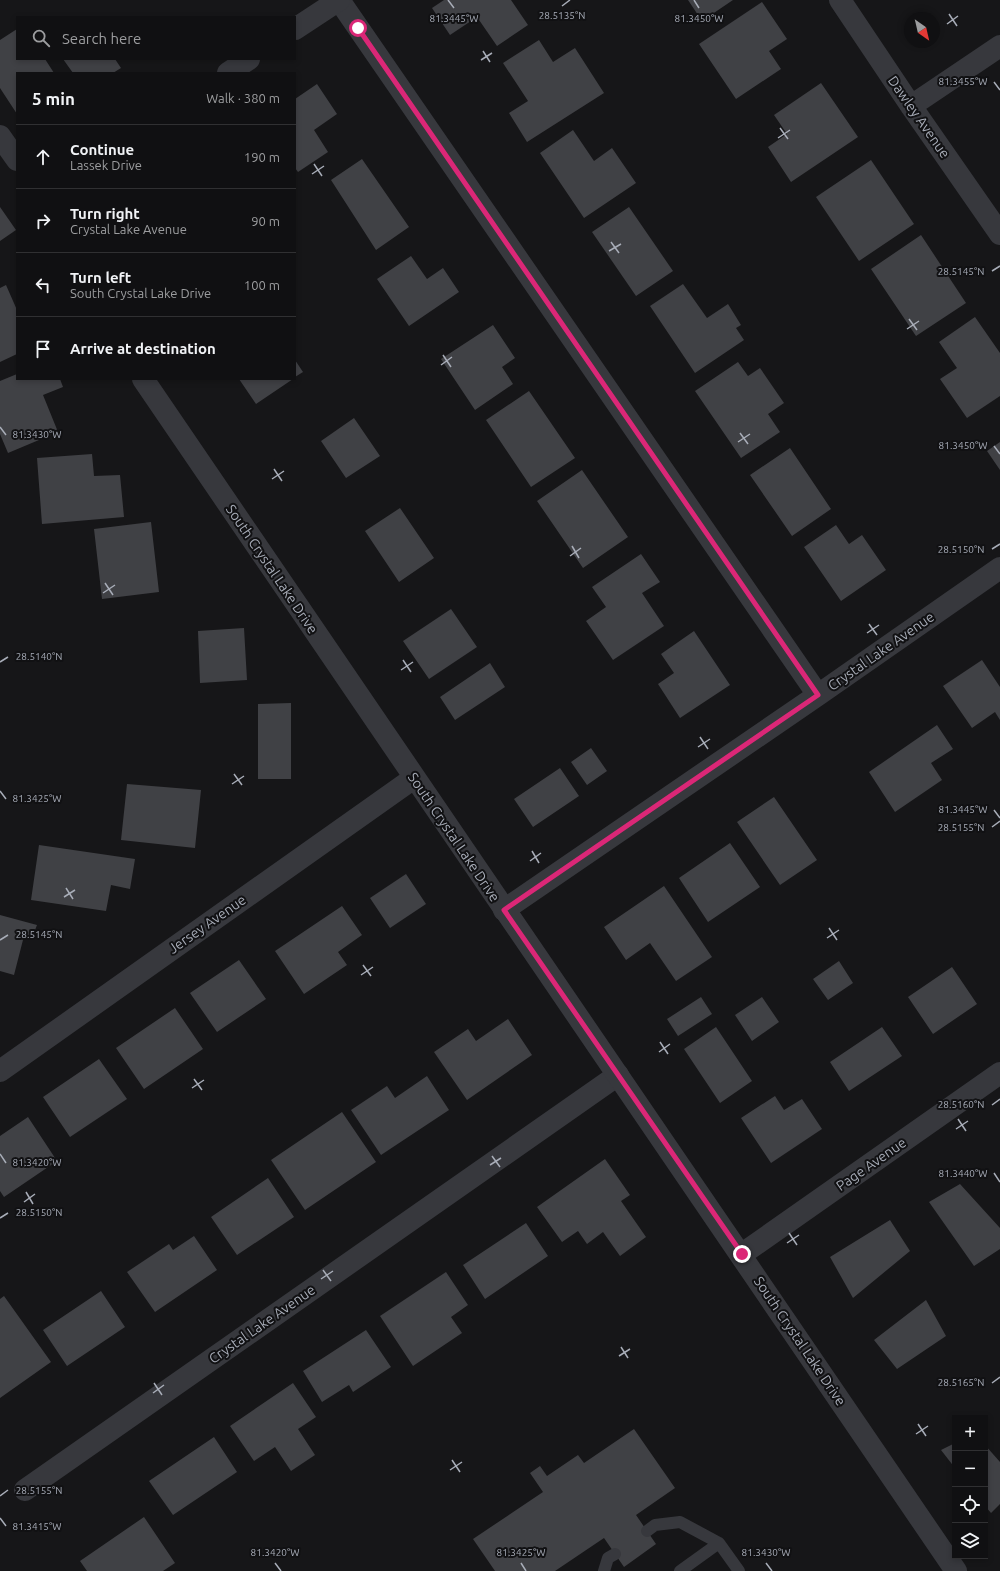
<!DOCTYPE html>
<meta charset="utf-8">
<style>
body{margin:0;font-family:Ubuntu,sans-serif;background:#1e1e20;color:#f1f3f6}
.controls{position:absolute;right:12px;bottom:12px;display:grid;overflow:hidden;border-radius:0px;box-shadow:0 2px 6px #0003}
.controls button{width:36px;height:36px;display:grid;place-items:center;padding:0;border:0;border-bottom:1px solid #303032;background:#101012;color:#f1f3f6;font:20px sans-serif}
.compass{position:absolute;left:904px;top:12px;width:36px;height:36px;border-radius:50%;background:#101012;box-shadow:0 2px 6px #0003;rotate:146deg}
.stop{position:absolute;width:12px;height:12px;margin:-9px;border:3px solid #db2777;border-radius:50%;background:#fff}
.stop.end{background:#db2777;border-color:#fff;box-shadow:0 1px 4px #0008}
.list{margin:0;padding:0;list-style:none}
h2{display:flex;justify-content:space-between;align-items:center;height:52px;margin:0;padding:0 16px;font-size:17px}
h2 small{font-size:13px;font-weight:400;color:#9c9d9f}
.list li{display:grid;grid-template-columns:26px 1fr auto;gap:12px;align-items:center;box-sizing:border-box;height:64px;padding:0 16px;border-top:1px solid #303032}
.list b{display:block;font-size:15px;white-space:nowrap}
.list p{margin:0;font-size:13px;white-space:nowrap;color:#9c9d9f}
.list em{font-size:13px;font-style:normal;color:#9c9d9f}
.icon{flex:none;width:22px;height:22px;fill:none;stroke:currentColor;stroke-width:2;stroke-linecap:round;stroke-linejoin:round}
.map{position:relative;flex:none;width:1000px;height:1571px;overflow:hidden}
.search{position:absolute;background:#101012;box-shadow:0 2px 6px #0003;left:16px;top:16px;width:280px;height:44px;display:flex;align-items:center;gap:10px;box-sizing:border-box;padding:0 14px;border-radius:0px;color:#9c9d9f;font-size:15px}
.panel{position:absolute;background:#101012;box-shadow:0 2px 6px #0003;left:16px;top:72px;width:280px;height:308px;border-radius:0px}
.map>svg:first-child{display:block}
.building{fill:#404145}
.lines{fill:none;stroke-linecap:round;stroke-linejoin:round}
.service{stroke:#37383d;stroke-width:12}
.minor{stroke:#37383d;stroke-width:22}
.tertiary{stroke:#37383d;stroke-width:22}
.route{stroke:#db2777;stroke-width:5}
.ticks{fill:none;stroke:#a8adb8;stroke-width:1.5}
.labels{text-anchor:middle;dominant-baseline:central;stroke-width:4;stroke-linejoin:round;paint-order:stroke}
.street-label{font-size:14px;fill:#a8adb8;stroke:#111113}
.ticks-label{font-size:10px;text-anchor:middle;fill:#a8adb8;stroke:#111113;stroke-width:4;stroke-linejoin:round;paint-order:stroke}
</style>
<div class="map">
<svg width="1000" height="1571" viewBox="0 0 1000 1571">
<rect width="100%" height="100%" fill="#161618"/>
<path class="building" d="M444,0H511L528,25L497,46L477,17L450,35L432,8Z
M688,0H733L702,21Z
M762,2L787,39L769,51L781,69L736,99L699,44Z
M17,29V59H45L54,73H17V114L0,88V40Z
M539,40L553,62L575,48L604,93L527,142L509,113L528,101L503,63Z
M63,59H115L121,68L113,73H73Z
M821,83L858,137L791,182L768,147L787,134L774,115Z
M317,84L337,114L314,130L328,152L298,172L295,168V99Z
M573,130L594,161L612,148L636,183L584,218L540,153Z
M362,159L409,227L376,250L331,180Z
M871,160L914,224L859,261L816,197Z
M0,207L16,230L0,241Z
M629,207L673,271L636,296L592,232Z
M921,235L966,303L916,336L871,269Z
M411,256L427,279L443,268L459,292L409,326L377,279Z
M683,284L707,318L728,304L741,325L736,328L744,340L695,373L650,306Z
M6,285L17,310V354L0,362V288Z
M975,317L1000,353V396L967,418L940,379L957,368L939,342Z
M493,325L515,358L502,367L513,384L475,410L441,359Z
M295,360L303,372L295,377Z
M738,362L748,376L760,368L784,403L768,414L780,432L741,458L695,391Z
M17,374V379H60L63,387L43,395L58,432L8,453L0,434V381Z
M239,379H293L256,404Z
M529,391L575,458L531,487L486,420Z
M354,418L380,456L346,478L321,441Z
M1000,442V470L987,451Z
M790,448L831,509L792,536L750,475Z
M92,454L94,476L120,475L124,517L42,524L37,458Z
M582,470L628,537L583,568L537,501Z
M400,508L434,558L399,582L365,531Z
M151,522L159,592L102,599L94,529Z
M836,525L849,544L862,535L886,570L841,601L804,547Z
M641,554L660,582L642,593L664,626L613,660L586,621L606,607L592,587Z
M451,609L477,647L429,679L403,641Z
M244,628L247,680L200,683L198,631Z
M694,631L730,685L680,718L658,684L674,673L661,654Z
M982,660L1000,687V720L995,712L972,728L943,686Z
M490,663L505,687L455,720L440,697Z
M291,703V779H258V704Z
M937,725L953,749L931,763L942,780L895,812L869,772Z
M591,748L607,771L587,785L571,762Z
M560,768L579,796L533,827L514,799Z
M127,784L201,790L195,848L121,840Z
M774,797L817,860L780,885L737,822Z
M730,843L760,887L708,922L679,878Z
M39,845L135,859L130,889L111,885L106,911L31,900Z
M406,874L426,904L390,928L370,898Z
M664,886L712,957L676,981L650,943L626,960L604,927Z
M342,906L362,935L338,952L347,965L304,994L275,951Z
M0,915L37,925L32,938L24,936L14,975L0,971Z
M239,960L266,999L217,1032L190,993Z
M839,961L853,983L828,1000L813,979Z
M952,967L977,1004L933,1034L908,997Z
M701,997L712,1014L678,1036L667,1019Z
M762,997L779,1022L752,1041L735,1015Z
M175,1008L203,1049L144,1089L116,1048Z
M508,1019L532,1055L467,1100L434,1052L468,1029L476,1041Z
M716,1027L752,1081L720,1103L684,1049Z
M882,1027L902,1056L849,1091L830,1062Z
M99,1059L127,1099L70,1137L43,1097Z
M427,1076L449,1110L381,1155L351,1110L387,1086L395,1098Z
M775,1096L784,1110L802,1099L822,1129L771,1163L741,1118Z
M342,1112L376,1162L305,1210L271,1160Z
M28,1117L57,1161L4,1197L0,1191V1136Z
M605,1159L630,1195L621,1201L646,1237L620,1256L603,1232L587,1244L578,1231L562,1242L537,1207Z
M268,1178L294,1217L237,1255L211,1217Z
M960,1184L1000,1228V1249L974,1266L929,1202Z
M890,1220L910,1251L853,1298L830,1257Z
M526,1223L548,1256L485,1299L463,1265Z
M194,1236L217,1270L155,1312L127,1272L169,1244L173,1250Z
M446,1272L468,1305L451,1317L462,1333L413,1366L380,1316Z
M101,1291L125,1327L67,1366L43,1330Z
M4,1296L51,1362L0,1398V1299Z
M926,1300L946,1336L897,1369L874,1340Z
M366,1330L391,1367L353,1392L349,1385L322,1402L303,1371Z
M293,1383L316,1417L298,1429L315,1455L291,1471L275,1447L254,1461L230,1426Z
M634,1429L675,1488L636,1515L656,1544L624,1567L604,1538L555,1571H495L473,1539L543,1492L530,1473L540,1466L547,1476L578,1455L584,1463Z
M214,1437L237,1472L173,1515L149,1481Z
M955,1443V1468L941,1450Z
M985,1445L1000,1462V1504L991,1513L985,1506Z
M144,1517L175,1563L163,1571H87L80,1561Z"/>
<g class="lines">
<path class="service" d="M647,1531L655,1525L680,1522L719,1543
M604,1571L608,1558L615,1554
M680,1571L719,1543L739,1571"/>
<path class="minor" d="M339,0L818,695
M840,0L911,106L1000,234
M911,106L1000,46
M0,136L17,160
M504,910L818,695L1000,568
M742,1254L1000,1073
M25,1490L618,1075"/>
<path class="tertiary" d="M295,29L339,0
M228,73L249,59
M143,379C413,777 687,1173 956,1571
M0,1071L414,778"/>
</g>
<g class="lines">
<path class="route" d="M358,28L818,695L504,910L742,1254"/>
</g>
<path class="ticks" d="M448,0L454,8M694,0L699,8M562,6L570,0M949,14L957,26M947,24L958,16M483,51L490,62M481,60L492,53M994,82L1000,90M780,128L788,139M778,138L790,130M314,164L322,176M312,174L324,166M611,242L619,253M609,251L621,244M992,271L1000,266M909,319L917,330M907,329L919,321M443,355L451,367M441,365L452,357M0,427L6,435M740,433L748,444M738,442L750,434M994,446L1000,454M274,469L282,481M272,479L284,471M572,546L579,558M992,549L1000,544M570,556L581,548M105,583L113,595M103,593L115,585M869,624L877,635M867,633L879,625M403,660L411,672M0,662L8,657M401,670L413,662M700,737L708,749M698,747L710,739M234,774L242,785M232,784L244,776M0,791L6,799M994,810L1000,818M992,827L1000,821M532,851L539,863M530,861L541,853M66,888L73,899M64,897L75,890M829,928L837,940M827,938L839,930M0,940L8,935M363,965L371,976M361,975L373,967M660,1042L668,1054M659,1052L670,1044M194,1079L202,1090M192,1088L204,1080M992,1105L1000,1099M958,1119L966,1131M956,1129L968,1121M0,1154L6,1163M492,1156L500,1167M490,1165L501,1158M994,1173L1000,1182M26,1192L33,1204M24,1202L35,1194M0,1218L8,1213M789,1233L797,1245M787,1243L799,1235M323,1270L331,1281M321,1279L333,1271M621,1347L628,1358M619,1356L630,1349M154,1383L162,1395M992,1383L1000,1377M153,1393L164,1385M918,1424L926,1436M916,1434L928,1426M452,1460L460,1472M450,1470L462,1462M0,1496L8,1490M0,1518L6,1526M275,1563L281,1571M521,1563L526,1571M766,1563L772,1571"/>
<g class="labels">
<g class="street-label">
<text transform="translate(919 117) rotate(55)">Dawley Avenue</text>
<text transform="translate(272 569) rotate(56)">South Crystal Lake Drive</text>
<text transform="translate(881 651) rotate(-35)">Crystal Lake Avenue</text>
<text transform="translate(454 837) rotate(56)">South Crystal Lake Drive</text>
<text transform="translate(207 924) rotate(-35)">Jersey Avenue</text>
<text transform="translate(871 1164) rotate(-35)">Page Avenue</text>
<text transform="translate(262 1324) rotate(-35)">Crystal Lake Avenue</text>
<text transform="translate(800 1341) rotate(56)">South Crystal Lake Drive</text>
</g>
</g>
<g class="ticks-label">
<text x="562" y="19">28.5135°N</text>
<text x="454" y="22">81.3445°W</text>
<text x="699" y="22">81.3450°W</text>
<text x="963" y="85">81.3455°W</text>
<text x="961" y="275">28.5145°N</text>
<text x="37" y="438">81.3430°W</text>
<text x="963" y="449">81.3450°W</text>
<text x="961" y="553">28.5150°N</text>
<text x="39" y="660">28.5140°N</text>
<text x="37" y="802">81.3425°W</text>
<text x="963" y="813">81.3445°W</text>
<text x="961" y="831">28.5155°N</text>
<text x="39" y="938">28.5145°N</text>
<text x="961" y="1108">28.5160°N</text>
<text x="37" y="1166">81.3420°W</text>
<text x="963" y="1177">81.3440°W</text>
<text x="39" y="1216">28.5150°N</text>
<text x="961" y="1386">28.5165°N</text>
<text x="39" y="1494">28.5155°N</text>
<text x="37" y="1530">81.3415°W</text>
<text x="275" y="1556">81.3420°W</text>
<text x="521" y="1556">81.3425°W</text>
<text x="766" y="1556">81.3430°W</text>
</g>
</svg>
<div class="controls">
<button>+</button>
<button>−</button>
<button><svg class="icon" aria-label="locate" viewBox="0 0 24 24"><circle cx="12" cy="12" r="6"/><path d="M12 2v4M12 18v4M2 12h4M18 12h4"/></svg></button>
<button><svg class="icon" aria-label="layers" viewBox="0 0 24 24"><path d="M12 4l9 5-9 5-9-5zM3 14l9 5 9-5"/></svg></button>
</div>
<svg class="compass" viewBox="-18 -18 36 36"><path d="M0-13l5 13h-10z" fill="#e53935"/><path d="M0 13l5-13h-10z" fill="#9c9d9f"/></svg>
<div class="stop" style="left:358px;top:28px"></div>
<div class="stop end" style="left:742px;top:1254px"></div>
<div class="search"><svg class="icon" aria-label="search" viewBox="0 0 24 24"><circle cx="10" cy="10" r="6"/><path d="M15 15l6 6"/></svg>Search here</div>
<section class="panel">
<h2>5 min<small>Walk · 380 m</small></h2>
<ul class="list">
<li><svg class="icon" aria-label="ahead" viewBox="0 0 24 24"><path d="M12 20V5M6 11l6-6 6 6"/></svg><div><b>Continue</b><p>Lassek Drive</p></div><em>190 m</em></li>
<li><svg class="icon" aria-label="right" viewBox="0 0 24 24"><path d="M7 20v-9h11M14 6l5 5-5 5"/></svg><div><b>Turn right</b><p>Crystal Lake Avenue</p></div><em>90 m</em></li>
<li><svg class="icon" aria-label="left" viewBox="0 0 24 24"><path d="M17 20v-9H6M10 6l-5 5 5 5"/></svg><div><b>Turn left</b><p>South Crystal Lake Drive</p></div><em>100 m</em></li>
<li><svg class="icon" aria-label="arrive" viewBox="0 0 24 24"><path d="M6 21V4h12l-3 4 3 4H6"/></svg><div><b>Arrive at destination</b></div></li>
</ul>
</section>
</div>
